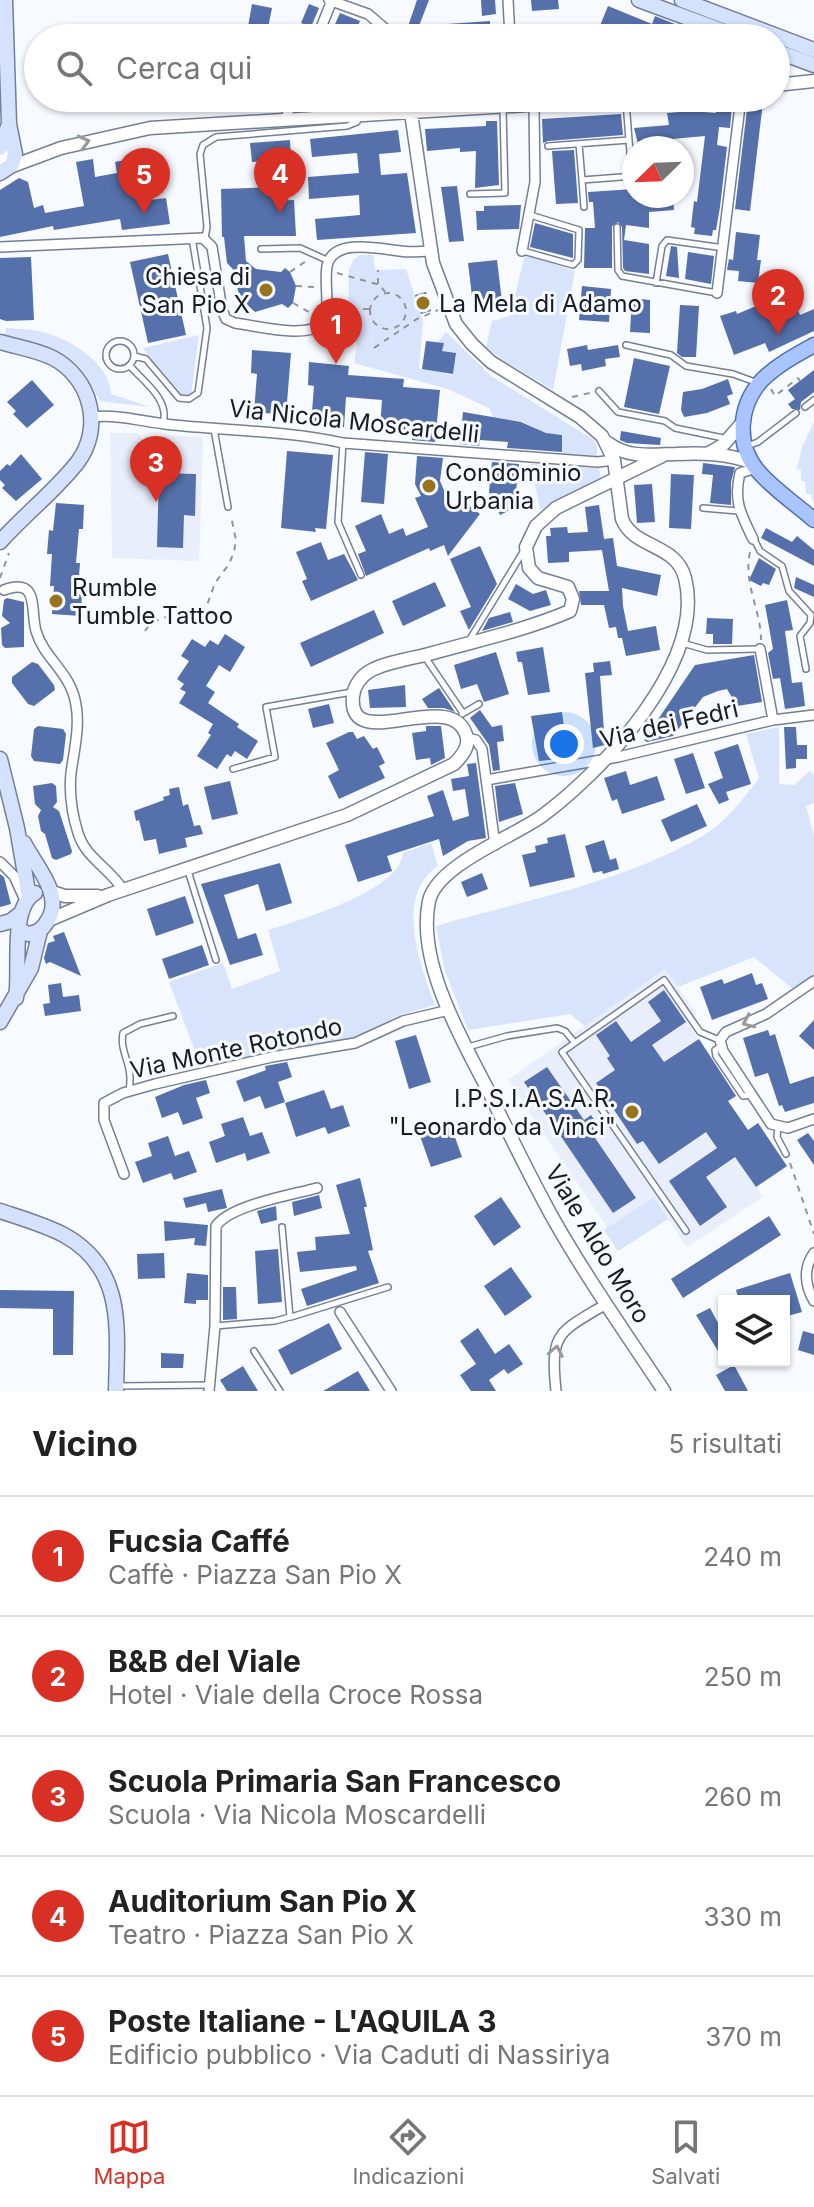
<!DOCTYPE html>
<html lang="it">
<meta charset="utf-8">
<style>
body{margin:0;font-family:Inter,sans-serif;background:#f6f6f6;color:#222}
.controls{position:absolute;right:24px;bottom:24px;display:grid;overflow:hidden;border-radius:0px;box-shadow:0 2px 6px #0004}
.controls button{width:72px;height:72px;display:grid;place-items:center;padding:0;border:0;border-bottom:2px solid #e0e0e0;background:#fff;color:#222;font:40px sans-serif}
.compass{position:absolute;left:622px;top:136px;width:72px;height:72px;border-radius:50%;background:#fff;box-shadow:0 2px 6px #0004;rotate:247deg}
.you{position:absolute;left:564px;top:744px;width:28px;height:28px;margin:-20px;border:6px solid #fff;border-radius:50%;background:#1a73e8;box-shadow:0 0 0 12px #1a73e833}
.badge{display:grid;place-items:center;width:52px;height:52px;border-radius:50%;background:#d93025;color:#fff;font-size:26px;font-weight:700}
.pin{position:absolute;translate:-50% -66px;filter:drop-shadow(0 2px 4px #0008)}
.pin::after{content:'';position:absolute;top:42px;width:28px;height:24px;background:inherit;clip-path:polygon(0 0,100% 0,50% 100%)}
.list{margin:0;padding:0;list-style:none}
h2{display:flex;justify-content:space-between;align-items:center;height:104px;margin:0;padding:0 32px;font-size:34px}
h2 small{font-size:26px;font-weight:400;color:#767676}
.list li{display:grid;grid-template-columns:52px 1fr auto;gap:24px;align-items:center;box-sizing:border-box;height:120px;padding:0 32px;border-top:2px solid #e0e0e0}
.list b{display:block;font-size:30px;white-space:nowrap}
.list p{margin:0;font-size:26px;white-space:nowrap;color:#767676}
.list em{font-size:26px;font-style:normal;color:#767676}
.icon{flex:none;width:44px;height:44px;fill:none;stroke:currentColor;stroke-width:2;stroke-linecap:round;stroke-linejoin:round}
.map{position:relative;flex:none;width:814px;height:1391px;overflow:hidden}
.search{position:absolute;background:#fff;box-shadow:0 2px 6px #0004;left:24px;right:24px;top:24px;height:88px;display:flex;align-items:center;gap:20px;box-sizing:border-box;padding:0 28px;border-radius:44px;color:#767676;font-size:30px}
.sheet{height:704px;background:#fff}
nav{display:flex;justify-content:space-around;align-items:center;box-sizing:border-box;height:112px;border-top:2px solid #e0e0e0;background:#fff;font-size:22px;color:#767676}
nav a{display:grid;justify-items:center;gap:4px}
nav .on{color:#d93025}
.map>svg:first-child{display:block}
.built{fill:#e8eefb}
.green{fill:#d8e4fb}
.building{fill:#5570aa}
.lines{fill:none;stroke-linecap:round;stroke-linejoin:round}
.service-casing{stroke:#747f95;stroke-width:8}
.minor-casing{stroke:#747f95;stroke-width:12}
.tertiary-casing{stroke:#747f95;stroke-width:15}
.secondary-casing{stroke:#747f95;stroke-width:17}
.primary-casing{stroke:#5170b1;stroke-width:17}
.path{stroke:#90949b;stroke-width:2;stroke-dasharray:6 6;stroke-linecap:butt}
.service{stroke:#fff;stroke-width:5}
.minor{stroke:#fff;stroke-width:9}
.tertiary{stroke:#fff;stroke-width:12}
.secondary{stroke:#d4e2fe;stroke-width:14}
.primary{stroke:#a9c4fe;stroke-width:14}
.oneway{stroke:#97999d}
.poi-dot{fill:#97731d;stroke:#f7faff;stroke-width:3}
.labels{text-anchor:middle;dominant-baseline:central;stroke-width:6;stroke-linejoin:round;paint-order:stroke}
.poi-label{font-size:24px;fill:#181c25;stroke:#f7faff;text-anchor:start}
.street-label{font-size:24px;fill:#181c25;stroke:#f7faff}
</style>
<div class="map">
<svg width="814" height="1391" viewBox="0 0 814 1391">
<rect width="100%" height="100%" fill="#f7faff"/>
<path class="built" d="M110,433H138L146,444L155,445L163,435L203,437L199,561L112,558Z
M665,969L697,1014L687,1022L737,1096L728,1102L748,1130L758,1123L787,1166L756,1187L762,1197L687,1247L668,1219L618,1251L604,1230L607,1227L508,1080Z"/>
<path class="green" d="M525,254L575,271L553,390L506,362L486,347L492,321L510,316Z
M360,255H373L375,270L406,269L423,321L419,369L445,371V374L453,375L456,353L442,351L443,343L438,342L446,332L491,376L594,440L597,447V456L562,454L561,435L546,433L523,422L493,417L489,408L448,389L354,363L357,344L348,328L349,269L354,259Z
M6,328C17,329 28,329 38,331C67,337 110,362 111,394L150,407L100,401C94,392 90,382 84,373C65,347 34,343 5,336Z
M199,335L191,395L177,397L143,348Z
M814,422V505L811,494H806L805,481H801V470L797,469L802,447Z
M531,464L599,468L602,482L540,510Z
M779,727V784L794,785L810,771L814,775V803L806,806L814,835V977L793,989L754,957L678,987L665,969L585,1026L570,1014L468,1030L445,971L436,926C525,900 623,883 704,835C727,821 743,799 759,778L746,734Z
M431,843L438,866C393,896 421,966 435,1005L397,1016L357,1037L202,1070L169,982L223,963L232,989L280,971L268,930C300,920 400,891 403,853Z
M654,1197L668,1219L618,1251L604,1230Z"/>
<path class="building" d="M417,0H429L419,26L490,21V24L497,25L498,38H404Z
M481,0H495L496,14L482,16Z
M531,0H558L559,9L532,11Z
M252,4L272,8L266,38H246Z
M309,4L319,8L311,27L301,23Z
M608,6L652,24L655,16L710,38H656L639,31L637,38H623L599,28Z
M340,13L360,21L353,38H329Z
M518,26L555,27L556,38H519Z
M748,101L763,102L750,211L735,209Z
M716,104L732,106L730,128L719,127L717,145L727,147L720,207L716,230H713L712,236L694,234L695,228L691,227L694,201L697,202L705,136L661,140L662,148H639L634,128L669,125L667,113L691,111L716,113Z
M621,114L623,135L548,141L543,143L542,119Z
M486,121H497L499,185L475,188L476,151L460,152V148L427,151L425,129L486,126Z
M398,130L401,152L379,154L381,175L407,173L416,233L317,240L315,219L360,215L359,195L309,199L308,177L359,173L357,153L312,157L310,139Z
M290,140L291,159L252,162L250,143Z
M574,150L578,203L556,204L552,151Z
M135,158L142,201L166,198L170,224L122,230L120,219L54,230L53,226L0,237V190L19,178L28,182L34,208L43,205L45,213L84,206L76,162L93,159L95,177L117,173L115,162Z
M457,186L464,241L449,242L441,187Z
M274,187L275,201L294,200L296,236H244L246,261L256,269L281,272L285,268L290,272L296,286L293,303L288,308L282,304L255,312L239,297L237,285L244,281L227,263L224,237H222L221,189Z
M634,189V196H673L674,210L649,212V228L626,225L624,240L649,244V274L625,271L623,268L622,227L618,222L612,226V268H584L585,228H595L593,202H589L588,192Z
M521,205L519,229L477,230L476,211H484V206Z
M535,223L573,234V258L530,247Z
M736,232L760,235L757,260H761L758,283L738,281L739,271L727,270L729,259L733,260Z
M671,246L677,247L679,278L666,276Z
M688,252L714,256L711,284L685,279Z
M168,254L186,335L148,343L130,262Z
M31,257L34,320L6,321L0,319V258Z
M497,260L503,310L474,313L468,263Z
M582,286L611,289L609,322L579,320Z
M426,292L431,311L421,314L415,295Z
M632,298L650,300V333L630,332Z
M768,301L775,318L797,308L800,315L814,309V331L769,352L765,343L734,355L720,316L736,311L737,314Z
M680,305L699,306L696,357H682L677,353Z
M426,341L444,343L442,351L456,353L453,374L422,369Z
M587,345L588,350L618,345L620,357L605,359L606,366L582,371L581,364L570,366L567,349Z
M252,350L291,353L286,415L254,412L257,374L251,373Z
M634,358L670,366L659,414L624,407Z
M309,362L349,366L348,375L404,379L403,387L440,390L435,442L412,440L413,430L380,428L382,400L346,397L344,427L311,424L314,386L308,385Z
M814,370V392L801,402L800,410L792,409L788,404L795,399L788,390Z
M728,379L733,394L727,396L730,404L707,413L684,417L681,410L683,392L702,389Z
M32,380L54,405L27,428L13,414L16,411L7,402Z
M463,412L521,422L546,433L562,435V452L507,448L508,442L480,440L479,446L460,444Z
M621,431L661,438L660,445L627,443L620,440Z
M287,451L333,455L326,529L315,528L316,532L281,528Z
M365,452L388,454L384,504L361,502Z
M21,454L42,479L16,501L2,488L5,485L0,480V471L7,464L10,466Z
M417,456L443,458L440,481L452,509L460,499L480,514L448,556L444,545L430,551L429,548L366,576L358,554L366,551L355,526L381,514L389,534L403,528L406,536L428,527L415,498L421,496L415,484Z
M492,462L519,464L516,491L522,504L500,515L489,492Z
M703,463L735,467L731,482V505L710,503L713,475L702,474Z
M159,473L196,474L195,516L184,515L183,548L157,547Z
M671,474L694,475L691,529L669,528Z
M652,484L655,522L637,523L634,485Z
M56,503L84,505L83,529H79L76,563H80L78,590L82,591L81,616L52,614L54,586H50L52,554H47L49,530L53,531Z
M599,505L604,539L613,538L617,566L661,575L657,596L622,588L623,606L628,631L656,626L660,650L626,656L622,638H618L616,627L609,628L604,605H581L579,591H609L602,550L569,552V562L548,563L546,536H551L550,528L567,527L568,533L588,532L585,507Z
M766,528L792,542L797,536L814,550V566L761,538Z
M321,542L328,560L344,554L358,580L311,601L302,581L307,579L296,552Z
M480,546L497,584L469,630L460,611L471,607L450,559Z
M759,558L776,569L769,585L763,583L761,586L749,580Z
M796,577L814,585V597L794,588Z
M435,582L446,606L403,626L392,601Z
M516,584L533,594L546,590L551,605L530,611L508,599Z
M7,598L24,602V647L5,648L2,645L1,628L10,623L2,616L4,600Z
M787,600L793,630L785,631L792,683L802,682L805,706L785,709L780,678L773,679L768,653L773,649L765,605Z
M374,610L384,633L311,667L300,643Z
M510,612L513,622L482,631L489,618Z
M707,618L733,619L732,644H713V634H706Z
M225,634L245,647L230,672L219,665L206,686L215,692L208,703L239,724L237,727L258,741L247,759L235,751L231,757L227,754L217,769L197,756L211,735L208,733L213,724L179,703L186,692L180,689L184,684L177,679L189,661L181,656L192,639L205,647L210,640L218,645Z
M543,647L550,692L528,695L522,662H518L516,652Z
M496,652L509,694L484,702L477,684L461,689L454,665Z
M754,655L762,702L737,706L727,689L718,691L703,697L673,736L647,742L644,740L695,665Z
M610,661L612,675L600,676L605,745L593,748L585,673L594,672L593,663Z
M32,662L38,664L54,685L55,690L34,706L28,704L12,683V677Z
M405,685L406,707L370,708L368,690Z
M439,688L455,712L444,708H428L422,699Z
M329,704L334,723L313,728L308,709Z
M480,710L492,727L502,725L504,741L497,742L500,770L493,771L489,745L470,718Z
M562,712L568,758L539,761L531,716Z
M38,726L63,729L66,734L63,760L60,764L34,761L31,756L34,729Z
M426,726H441L445,758L431,765L430,758L416,760L412,733L426,731Z
M784,727H796L797,745H807V759H796V768L786,769Z
M349,732H353L357,739L364,736L373,749L377,747L385,763L379,766L385,778L339,799L328,776L339,770L326,743Z
M738,744L751,784L726,792L729,800L719,804L708,784L723,778L714,752Z
M693,753L705,788L686,794L674,759Z
M476,763L486,838L468,841L443,856L439,839L387,856L392,871L358,882L345,845L434,816L427,796L443,790L453,821L469,816L465,789L453,791L451,779L469,776L467,764Z
M626,771L630,785L657,776L665,800L622,814L617,799L612,801L604,778Z
M230,781L238,814L212,820L204,787Z
M52,783L56,786L57,802L53,807L59,811L72,851L71,854L56,860L52,858L45,834L41,831L38,816L41,810L35,804L33,786Z
M515,783L523,814L499,822L495,786Z
M179,787L183,806L188,804L194,826L200,825L203,834L185,838L187,847L159,854L156,839L144,841L139,820L136,821L134,811L164,800L163,797L170,795L169,789Z
M697,804L707,826L671,842L661,820Z
M565,834L575,877L530,887L522,855L536,852L535,846L548,843L547,838Z
M604,840L610,860L616,858L619,869L603,874L602,871L593,873L585,846Z
M280,863L292,903L266,911L258,884L224,895L238,939L256,933L263,955L230,965L201,884Z
M482,873L488,889L467,897L461,882Z
M0,874L4,877L11,904L0,907Z
M185,896L194,923L156,936L147,909Z
M64,932L81,976L50,962L46,964L44,958L48,943L55,941L53,936Z
M202,945L209,965L169,979L162,959Z
M752,973L756,985L762,983L768,999L712,1020L700,987L722,979L724,984Z
M61,983L63,997L79,995L81,1011L45,1016L43,1004L50,1003L48,985Z
M664,990L686,1022L652,1045L664,1062L699,1039L736,1096L728,1101L748,1130L758,1123L787,1166L756,1187L735,1157L706,1177L727,1207L700,1226L669,1181L717,1148L706,1132L659,1164L643,1141L637,1144L596,1083L615,1070L607,1058L610,1056L596,1035L616,1021L631,1042L661,1021L648,1002Z
M814,1020V1050L799,1036Z
M768,1030L770,1036L775,1034L790,1084L814,1076V1103L785,1112L782,1105L779,1106L768,1073L755,1077L743,1038Z
M416,1035L431,1082L409,1089L395,1041Z
M287,1062L292,1077L278,1082L285,1102L265,1109L260,1096L244,1102L236,1081L266,1070L265,1066Z
M547,1067L584,1120L591,1115L599,1127L591,1132L636,1198L613,1213L524,1082Z
M206,1080L210,1093L196,1098L203,1118L183,1125L178,1112L162,1118L155,1097L184,1085Z
M324,1090L331,1109L343,1105L350,1126L328,1134L325,1127L296,1137L285,1103Z
M243,1117L250,1136L262,1132L270,1153L247,1161L245,1153L216,1163L209,1142L225,1136L221,1124Z
M451,1126L462,1157L431,1167L420,1136Z
M808,1133L814,1141V1165L797,1140Z
M168,1136L175,1156L189,1151L197,1172L174,1180L171,1173L143,1183L135,1162L152,1156L148,1143Z
M360,1178L367,1207H364L373,1250L368,1251L379,1283L307,1306L301,1289L357,1270L356,1266L300,1272L297,1252L316,1250L315,1237L350,1234L336,1185Z
M222,1189L227,1208L208,1212L206,1203L186,1208L183,1198Z
M319,1195L322,1208L294,1216L292,1202Z
M501,1197L521,1227L494,1246L474,1216Z
M276,1206L277,1220L261,1224L257,1211Z
M769,1216L781,1235L683,1298L671,1279Z
M164,1221L208,1225L206,1246L194,1245L195,1238L165,1241Z
M278,1249L282,1302L258,1304L255,1251Z
M164,1253L165,1278L138,1279L137,1254Z
M511,1267L532,1297L505,1316L484,1286Z
M187,1273L208,1275V1300H196V1304L184,1303Z
M790,1273L802,1312L784,1317V1301H739L736,1290Z
M223,1287H236L237,1319L223,1320Z
M0,1290L74,1291L73,1355H53V1309L0,1308Z
M710,1308L724,1334V1348L718,1351L696,1315Z
M329,1323L342,1349L291,1375L278,1350Z
M478,1328L495,1354L509,1344L523,1364L508,1374L504,1369L489,1380L496,1391H471L460,1375L476,1364L460,1341Z
M803,1331L814,1334V1355L798,1350Z
M161,1353L184,1354L183,1368H161Z
M734,1365L748,1391H725L716,1375Z
M243,1366L258,1391H227L220,1380Z
M358,1371L370,1391H323Z"/>
<g class="lines">
<defs>
<path id="service" d="M629,140L632,176
M579,144L582,180L634,176
M548,146L629,140L626,102
M582,180L584,207
M470,194L505,193L503,108
M617,227L618,270L622,276L717,293
M205,238L207,227L200,154L203,145L216,137L347,126L357,122L359,117
M261,249L300,248L329,261
M523,251L573,265L578,260L579,230L530,215
M656,283L662,246L667,240L724,248
M106 355a14 14 0 1 1 28 0a14 14 0 1 1-28 0Z
M626,345L671,355L686,366L733,374L758,383
M134,356L146,359L179,398L189,399L198,393L207,328L192,238
M130,366C144,382 170,400 163,423
M599,391L618,412L665,421L675,428L728,439
M805,407L814,400
M214,429L228,507
M343,443L338,522L361,575
M747,446L758,442L796,413
M703,508L738,511
M754,539L760,551L782,566L789,591L811,615L810,623L800,636L806,669
M470,639L523,552
M682,643L707,650L759,649
M425,657L463,713
M462,714L479,704
M233,769L275,757L266,707L352,692
M188,871L216,960
M721,1046L715,1050L716,1056L743,1096L751,1095
M468,1047L507,1036L557,1028L565,1031L575,1043
M129,1090C134,1064 119,1053 123,1033L140,1024L173,1016
M778,1127L777,1137L786,1154
M686,1231L562,1052L664,980L700,1032L719,1040
M291,1317L388,1287
M216,1326L275,1321L290,1317L282,1227
M254,1351L280,1391
M119,1386L209,1385"/>
<path id="minor" d="M329,0L368,14L396,38
M508,0L510,38
M317,38L332,0
M422,98L423,112
M286,118L293,98
M0,247L203,238L212,247L222,310L226,319L235,323C259,326 307,340 325,322C330,304 324,284 327,266C333,237 381,249 400,251C410,253 421,251 431,251
M522,251L535,182L534,106
M717,293L741,98
M91,417C117,414 140,421 165,424C224,431 284,430 343,443L598,462L614,460
M753,539C741,514 733,501 740,473L756,468
M4,590C40,577 30,610 36,631C44,659 71,672 76,705C80,727 74,751 71,773C69,793 72,814 78,833C86,859 110,868 123,890
M760,649L773,720
M467,738L476,740L482,749L495,845
M486,780L618,757L773,720L814,715
M0,862L14,876L24,898
M814,981L766,1014L726,1032L720,1040L723,1051L771,1124L788,1128L814,1119
M124,1174L104,1120V1103L123,1093L155,1084L272,1057L355,1043L403,1021L449,1010
M814,1253C803,1268 805,1286 814,1301
M340,1312L391,1391
M209,1391L215,1326L216,1226C230,1205 292,1195 317,1188
M556,1391C550,1332 558,1333 606,1304"/>
<path id="tertiary" d="M776,85L814,81
M411,113L433,263L456,324L472,344L491,362L580,417L602,436L614,460L622,519C634,549 676,543 685,578C706,662 604,770 542,816C513,837 437,865 429,901C416,963 463,1041 490,1094C509,1134 529,1174 550,1213C584,1274 625,1332 664,1391
M4,141L2,158L10,167L61,148L150,128L643,98
M608,443C629,459 651,454 676,454C701,453 728,453 752,463
M709,453L723,445L743,422
M52,892L65,896H98
M49,920L108,895L347,815L454,764C461,757 469,748 467,738C455,683 347,758 353,696C354,686 361,676 370,671C386,662 410,659 429,654C475,641 526,630 570,611L573,599L568,587L538,578L529,568L526,547L536,526L556,508L662,456"/>
<path id="secondary" d="M639,0L742,38
M682,0L814,50
M776,51L814,65
M0,148L9,124
M0,173L12,165L15,154L9,124L5,0
M0,342C17,347 37,350 53,358C91,378 104,428 77,463C55,491 24,515 0,542
M0,759L17,828L29,897
M0,924L11,921L21,913
M20,930L28,934C38,933 43,929 48,920C64,895 35,865 24,843
M16,998C21,970 9,908 35,893
M0,1022L31,968L40,931
M0,1211C21,1218 45,1225 64,1235C126,1269 117,1331 116,1391"/>
<path id="primary" d="M814,345C796,355 777,365 762,380C739,405 735,444 758,471C773,489 796,504 814,520"/>
</defs>
<use href="#service" class="service-casing"/>
<use href="#minor" class="minor-casing"/>
<use href="#tertiary" class="tertiary-casing"/>
<use href="#secondary" class="secondary-casing"/>
<use href="#primary" class="primary-casing"/>
<path class="path" d="M776,67L786,70
M290,272L306,261
M337,273L380,285L385,292
M378,284V270
M296,286L314,287
M370 311a18 18 0 1 1 36 0a18 18 0 1 1-36 0Z
M293,303L316,316
M339,309H369
M374,348L417,319L438,310
M771,389L775,396L798,378L800,381
M572,397L590,393
M750,552C743,584 761,610 761,640
M0,578L9,553
M145,631C158,610 187,619 206,608L215,583L229,564L234,552L236,540L231,516
M790,1163L814,1234"/>
<use href="#service" class="service"/>
<use href="#minor" class="minor"/>
<use href="#tertiary" class="tertiary"/>
<use href="#secondary" class="secondary"/>
<use href="#primary" class="primary"/>
</g>
<defs><path id="oneway-chevron" d="M-2-3.5L2.5 0L-2 3.5" fill="none" stroke-width="1.6" stroke-linecap="round" stroke-linejoin="round" transform="scale(2)"/></defs>
<g class="oneway">
<use href="#oneway-chevron" transform="translate(84 142) rotate(-15)"/>
<use href="#oneway-chevron" transform="translate(748 1022) rotate(156)"/>
<use href="#oneway-chevron" transform="translate(556 1351) rotate(-79)"/>
</g>
<g class="poi-dot">
<circle cx="266" cy="290" r="8"/>
<circle cx="423" cy="303" r="8"/>
<circle cx="429" cy="486" r="8"/>
<circle cx="56" cy="601" r="8"/>
<circle cx="632" cy="1112" r="8"/>
</g>
<g class="labels">
<g class="poi-label">
<text x="250" y="276" text-anchor="end">Chiesa di<tspan x="250" dy="28">San Pio X</tspan></text>
<text x="439" y="303">La Mela di Adamo</text>
<text x="445" y="472">Condominio<tspan x="445" dy="28">Urbania</tspan></text>
<text x="72" y="587">Rumble<tspan x="72" dy="28">Tumble Tattoo</tspan></text>
<text x="616" y="1098" text-anchor="end">I.P.S.I.A.S.A.R.<tspan x="616" dy="28">"Leonardo da Vinci"</tspan></text>
</g>
<g class="street-label">
<text transform="translate(354 421) rotate(6)">Via Nicola Moscardelli</text>
<text transform="translate(669 724) rotate(-13)">Via dei Fedri</text>
<text transform="translate(236 1048) rotate(-12)">Via Monte Rotondo</text>
<text transform="translate(598 1244) rotate(59)">Viale Aldo Moro</text>
</g>
</g>
</svg>
<div class="controls">
<button><svg class="icon" aria-label="layers" viewBox="0 0 24 24"><path d="M12 4l9 5-9 5-9-5zM3 14l9 5 9-5"/></svg></button>
</div>
<svg class="compass" viewBox="-18 -18 36 36"><path d="M0-13l5 13h-10z" fill="#e53935"/><path d="M0 13l5-13h-10z" fill="#767676"/></svg>
<div class="you"></div>
<div class="pin badge" style="left:336px;top:364px">1</div>
<div class="pin badge" style="left:778px;top:335px">2</div>
<div class="pin badge" style="left:156px;top:502px">3</div>
<div class="pin badge" style="left:280px;top:213px">4</div>
<div class="pin badge" style="left:144px;top:214px">5</div>
<div class="search"><svg class="icon" aria-label="search" viewBox="0 0 24 24"><circle cx="10" cy="10" r="6"/><path d="M15 15l6 6"/></svg>Cerca qui</div>
</div>
<section class="sheet">
<h2>Vicino<small>5 risultati</small></h2>
<ul class="list">
<li><span class="badge">1</span><div><b>Fucsia Caffé</b><p>Caffè · Piazza San Pio X</p></div><em>240 m</em></li>
<li><span class="badge">2</span><div><b>B&amp;B del Viale</b><p>Hotel · Viale della Croce Rossa</p></div><em>250 m</em></li>
<li><span class="badge">3</span><div><b>Scuola Primaria San Francesco</b><p>Scuola · Via Nicola Moscardelli</p></div><em>260 m</em></li>
<li><span class="badge">4</span><div><b>Auditorium San Pio X</b><p>Teatro · Piazza San Pio X</p></div><em>330 m</em></li>
<li><span class="badge">5</span><div><b>Poste Italiane - L'AQUILA 3</b><p>Edificio pubblico · Via Caduti di Nassiriya</p></div><em>370 m</em></li>
</ul>
</section>
<nav>
<a class="on"><svg class="icon" aria-label="map" viewBox="0 0 24 24"><path d="M3 6l6-2 6 2 6-2v14l-6 2-6-2-6 2zM9 4v14M15 6v14"/></svg>Mappa</a>
<a><svg class="icon" aria-label="directions" viewBox="0 0 24 24"><path d="M12 3l9 9-9 9-9-9zM9 14v-3h6M13 9l2 2-2 2"/></svg>Indicazioni</a>
<a><svg class="icon" aria-label="saved" viewBox="0 0 24 24"><path d="M7 4h10v16l-5-4-5 4z"/></svg>Salvati</a>
</nav>
